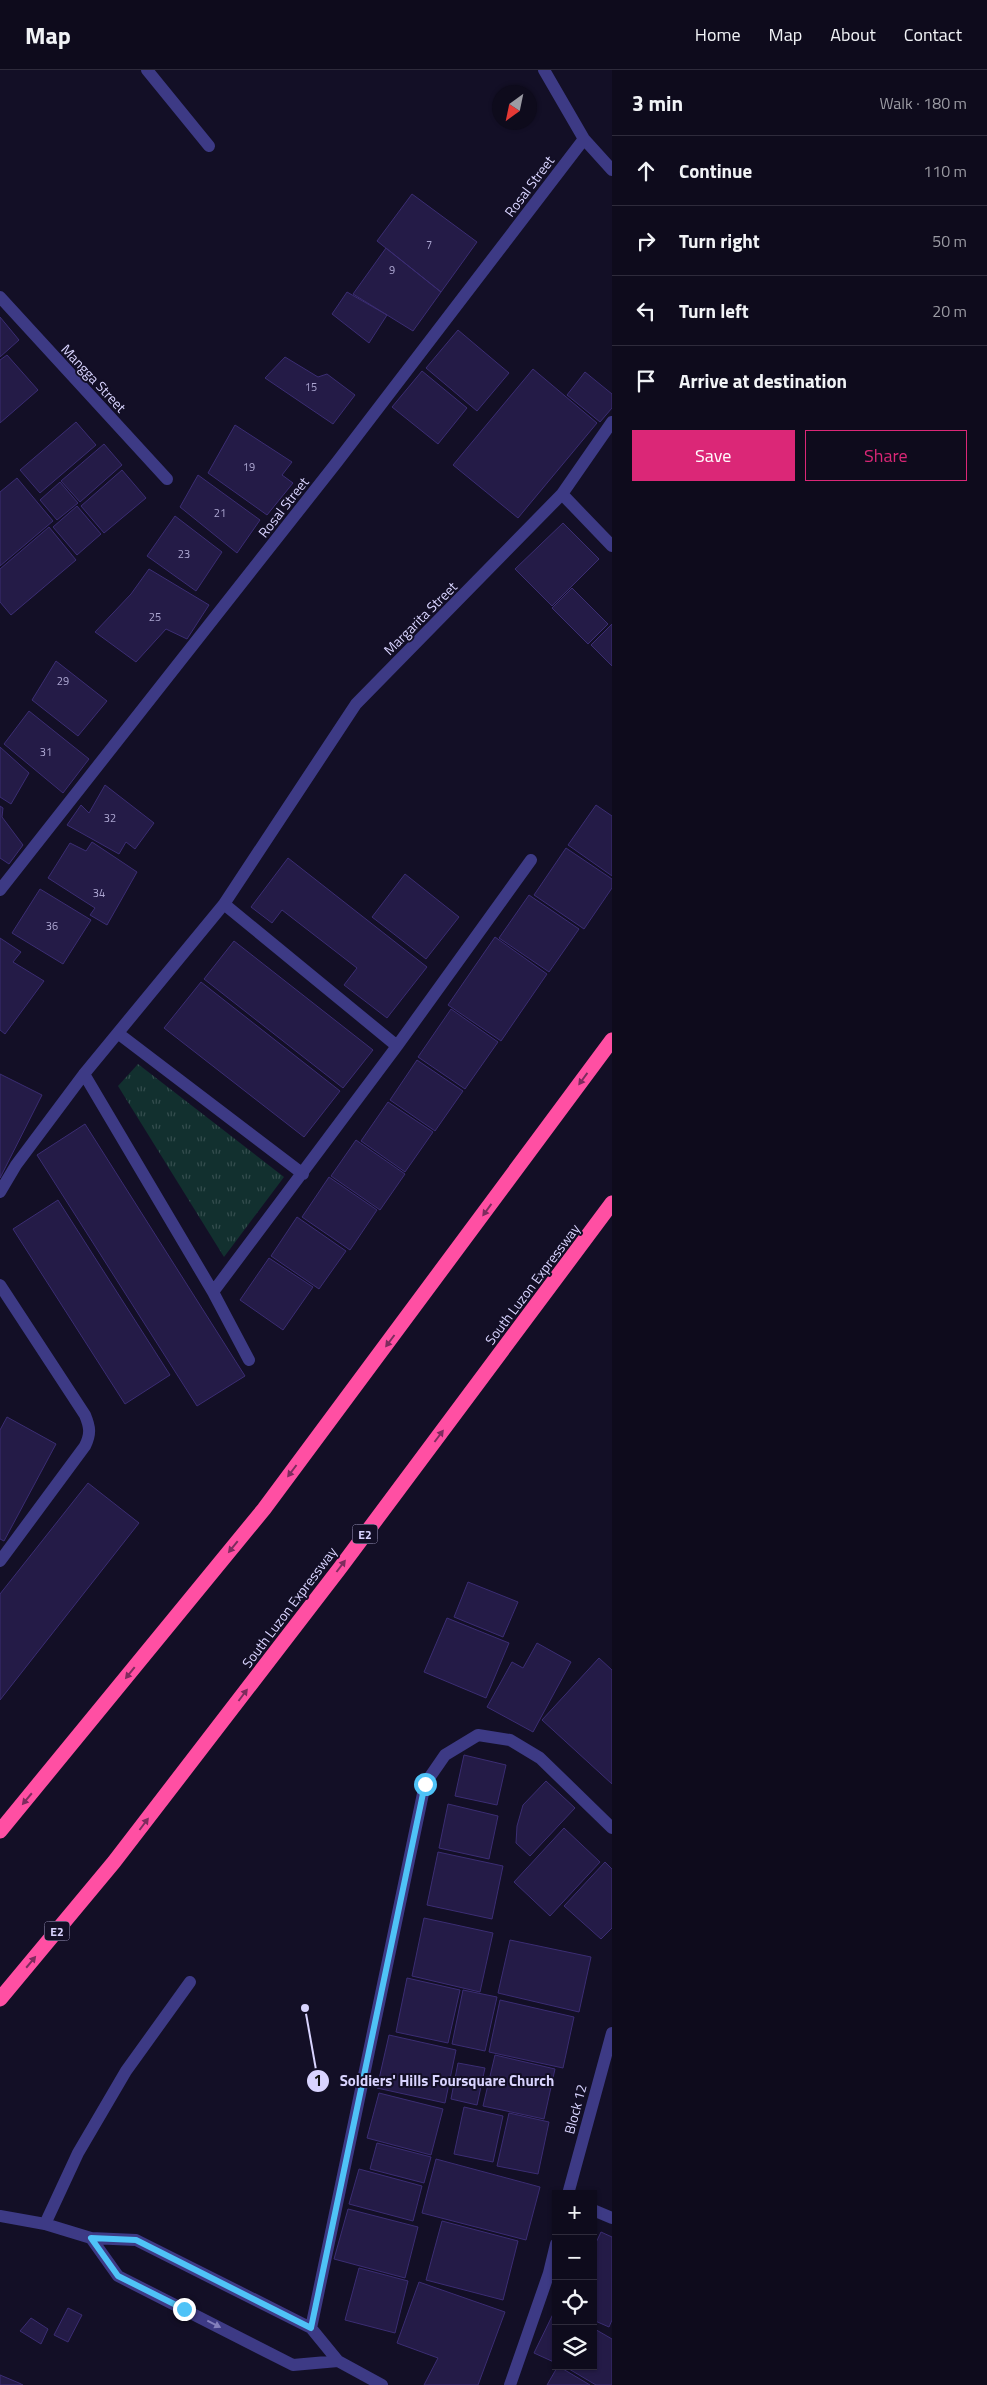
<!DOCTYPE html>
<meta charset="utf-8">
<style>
body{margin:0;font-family:"Titillium Web",sans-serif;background:#171425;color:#f1f3f6}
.controls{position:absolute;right:15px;bottom:15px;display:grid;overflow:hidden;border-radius:0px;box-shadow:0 1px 4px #0004}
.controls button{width:45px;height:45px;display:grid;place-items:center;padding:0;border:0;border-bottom:1px solid #2e2b3b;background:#0e0b1c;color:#f1f3f6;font:25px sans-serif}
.compass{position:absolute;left:492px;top:15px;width:45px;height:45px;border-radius:50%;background:#0e0b1c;box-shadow:0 1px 4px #0004;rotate:213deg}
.stop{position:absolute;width:15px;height:15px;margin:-11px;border:4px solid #4fc3f7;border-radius:50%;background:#fff}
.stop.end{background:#4fc3f7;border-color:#fff;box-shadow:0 1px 5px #0008}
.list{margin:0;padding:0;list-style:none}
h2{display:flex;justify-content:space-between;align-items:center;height:65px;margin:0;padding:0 20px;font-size:21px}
h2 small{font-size:16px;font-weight:400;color:#9b9ba3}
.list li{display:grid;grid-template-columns:32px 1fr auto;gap:15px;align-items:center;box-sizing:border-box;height:70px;padding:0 20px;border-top:1px solid #2e2b3b}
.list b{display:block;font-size:19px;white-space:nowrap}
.list em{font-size:16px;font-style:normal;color:#9b9ba3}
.actions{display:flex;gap:10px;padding:15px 20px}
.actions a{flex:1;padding:11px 0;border:1px solid #db2777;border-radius:0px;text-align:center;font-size:18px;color:#db2777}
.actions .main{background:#db2777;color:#fff}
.icon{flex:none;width:28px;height:28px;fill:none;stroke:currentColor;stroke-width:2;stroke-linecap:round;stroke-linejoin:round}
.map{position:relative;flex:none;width:612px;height:2315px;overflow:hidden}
header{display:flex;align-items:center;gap:30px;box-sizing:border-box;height:70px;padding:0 25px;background:#0e0b1c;border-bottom:1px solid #2e2b3b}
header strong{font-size:24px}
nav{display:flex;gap:28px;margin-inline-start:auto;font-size:18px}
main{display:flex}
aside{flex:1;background:#0e0b1c}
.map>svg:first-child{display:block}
.grass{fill:url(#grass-tufts)}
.building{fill:#241b47;stroke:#3b2d73}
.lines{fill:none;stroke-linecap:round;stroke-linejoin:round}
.minor{stroke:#3d3a85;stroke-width:12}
.highway{stroke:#ff4fa3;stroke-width:15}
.oneway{fill:#7d2c5e}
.oneway2{fill:#837fbc}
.route{stroke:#4fc3f7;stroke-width:6}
.labels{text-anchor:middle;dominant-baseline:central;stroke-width:4;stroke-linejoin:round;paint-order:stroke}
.number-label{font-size:11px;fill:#aca6d1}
.shield{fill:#130f26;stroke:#9e99be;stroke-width:1}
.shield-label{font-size:12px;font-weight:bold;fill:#d9d4ff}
.street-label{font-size:14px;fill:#d9d4ff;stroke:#130f26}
.leader{fill:none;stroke:#d9d4ff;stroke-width:2}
.callout-dot{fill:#d9d4ff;stroke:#130f26;stroke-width:2}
.mark-label{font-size:15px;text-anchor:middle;font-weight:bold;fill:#111}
.callout-label{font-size:15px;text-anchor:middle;font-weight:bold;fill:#d9d4ff;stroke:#130f26;stroke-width:4;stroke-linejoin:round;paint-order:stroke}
</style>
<header>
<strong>Map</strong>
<nav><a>Home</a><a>Map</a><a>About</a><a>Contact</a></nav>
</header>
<main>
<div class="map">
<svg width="612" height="2315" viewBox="0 0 612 2315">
<defs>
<pattern id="grass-tufts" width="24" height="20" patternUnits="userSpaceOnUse" patternTransform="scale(1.25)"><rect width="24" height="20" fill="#12302f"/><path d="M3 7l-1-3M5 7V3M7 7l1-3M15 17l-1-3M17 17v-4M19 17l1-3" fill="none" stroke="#344d4e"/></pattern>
</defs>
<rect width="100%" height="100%" fill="#130f26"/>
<path class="grass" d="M138,994L284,1107L224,1187L118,1016Z"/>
<path class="building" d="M412,124L477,172L441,222L377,171Z
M386,178L441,222L413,261L353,224Z
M347,222L387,245L369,273L332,244Z
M0,247L19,270L0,287Z
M458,260L509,303L477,341L426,298Z
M7,285L38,320L0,353V290Z
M285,287L318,307L327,304L355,325L333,354L265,308Z
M533,299L597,353L518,448L453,395Z
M422,301L467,338L438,374L392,337Z
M585,302L612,324V338L600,352L567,325Z
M76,352L96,375L40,423L20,400Z
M235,355L292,392L282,405L293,413L267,445L208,403Z
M104,374L122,395L80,432L61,411Z
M122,400L146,428L104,463L81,436Z
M198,405L260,450L237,483L180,437Z
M17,408L53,451L0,496V422Z
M60,412L78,433L57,450L40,430Z
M77,436L101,464L77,485L53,457Z
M175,446L222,482L196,521L147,486Z
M563,453L599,489L552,536L515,499Z
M49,457L76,490L11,545L0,532V499Z
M149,499L209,535L187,569L166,559L136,592L95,562L131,524Z
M572,518L608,554L588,574L552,538Z
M612,554V596L591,575Z
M56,591L107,631L78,666L32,630Z
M29,641L89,689L63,723L4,674Z
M0,677L29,703L11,734L0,727Z
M105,715L154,753L135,779L126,772L119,784L67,755L81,735L89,743Z
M596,735L612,746V806L568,775Z
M0,736L3,738L2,747L23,775L9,794L0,788Z
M92,772L137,802L107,855L90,845L95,838L48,808L70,773L86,781Z
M566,778L612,809V818L584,859L534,825Z
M288,788L427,897L387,948L344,915L357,898L282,840L272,853L251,837Z
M405,804L459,847L426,889L372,847Z
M40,819L91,850L63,894L12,863Z
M529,825L579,859L549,902L499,868Z
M495,867L547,904L501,971L448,935Z
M0,868L21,882L13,892L44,911L5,964L0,960Z
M234,871L373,980L343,1018L204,909Z
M201,912L340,1021L304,1067L164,958Z
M451,939L498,972L465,1019L418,987Z
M417,990L463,1021L435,1061L390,1030Z
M0,1004L42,1025L0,1108Z
M388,1032L433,1062L405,1102L361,1071Z
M85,1054L245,1306L197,1336L37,1085Z
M356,1070L405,1104L380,1140L331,1106Z
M329,1107L377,1140L350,1180L302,1147Z
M58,1130L170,1305L125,1334L13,1159Z
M297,1147L346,1181L319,1219L271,1186Z
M269,1188L313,1217L283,1260L240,1230Z
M7,1347L56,1374L4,1471L0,1469V1360Z
M88,1413L139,1453L0,1630V1524Z
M468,1512L518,1532L503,1567L454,1547Z
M447,1548L509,1573L486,1628L424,1602Z
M537,1573L571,1592L533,1662L487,1637L512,1592L523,1598Z
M599,1588L612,1600V1714L542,1650Z
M464,1685L506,1695L497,1735L455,1726Z
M546,1711L575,1738L530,1786L516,1773L517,1756L523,1735Z
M448,1734L498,1746L489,1789L439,1778Z
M564,1758L600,1792L550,1846L514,1812Z
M438,1782L503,1796L492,1849L427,1835Z
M605,1792L612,1799V1858L601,1869L564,1836Z
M424,1848L493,1863L480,1922L412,1906Z
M510,1870L591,1887L579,1942L498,1923Z
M407,1908L460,1920L448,1973L396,1962Z
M463,1920L497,1927L485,1981L452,1974Z
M500,1930L574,1947L563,1998L489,1982Z
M389,1965L456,1980L445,2033L377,2018Z
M495,1985L555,1999L544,2049L483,2036Z
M458,1993L485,1998L477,2035L451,2029Z
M379,2023L443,2039L431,2085L367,2068Z
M464,2037L503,2046L493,2092L454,2084Z
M509,2043L549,2052L538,2104L497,2096Z
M377,2073L431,2087L424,2113L370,2099Z
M436,2089L540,2117L526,2170L422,2143Z
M359,2099L422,2116L413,2151L349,2134Z
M348,2139L418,2157L405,2208L334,2189Z
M442,2151L518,2171L503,2230L426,2210Z
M601,2162L612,2167V2250L609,2257L593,2250V2179Z
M359,2198L408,2211L395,2263L345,2250Z
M419,2212L505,2242L478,2315H424L438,2288L397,2273Z
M68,2238L82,2245L68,2272L54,2265Z
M555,2240H556V2293L534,2283Z
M31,2248L48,2259L41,2274L20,2261Z
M593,2258L612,2269V2315H596L569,2299L571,2296H593Z
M558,2296L590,2315H547Z
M0,2305L19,2313L23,2315H0Z"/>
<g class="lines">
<path class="minor" d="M147,0L209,76
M544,0L584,69L612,100
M0,227L167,409
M562,424L612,476
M0,820L337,392L584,69
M224,834L397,976
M119,964L303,1104
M84,1004L213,1222L249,1290
M0,1122L16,1095L84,1004L224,834L356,634L562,424L612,352
M0,1215L85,1345C90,1357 91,1364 85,1376L0,1491
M213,1222L397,976L531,790
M568,2124L612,1963
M593,2140L612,2148
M0,2146L45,2154L91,2168L136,2170L311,2258L338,2291L382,2315
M45,2154L78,2083L126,2001L190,1912
M91,2168L118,2206L293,2295L338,2291
M311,2258L425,1714L445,1685L478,1665L510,1670L540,1688L612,1758
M510,2315L549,2203L556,2174"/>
<path class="highway" d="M0,1761L264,1439L612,970
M0,1929L114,1792L340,1498L612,1133"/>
</g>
<defs><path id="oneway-solid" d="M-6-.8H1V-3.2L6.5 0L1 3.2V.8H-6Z" transform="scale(1.25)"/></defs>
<g class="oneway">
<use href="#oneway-solid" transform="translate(583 1009) rotate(126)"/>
<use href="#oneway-solid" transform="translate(487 1140) rotate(126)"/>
<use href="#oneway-solid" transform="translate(390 1271) rotate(127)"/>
<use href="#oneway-solid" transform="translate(439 1366) rotate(-53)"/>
<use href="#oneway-solid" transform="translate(292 1401) rotate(127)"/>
<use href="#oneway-solid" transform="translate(233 1477) rotate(129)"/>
<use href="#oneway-solid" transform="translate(341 1496) rotate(-53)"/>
<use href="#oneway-solid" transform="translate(130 1603) rotate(129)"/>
<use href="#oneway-solid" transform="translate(243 1625) rotate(-53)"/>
<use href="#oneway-solid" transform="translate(27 1729) rotate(130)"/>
<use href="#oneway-solid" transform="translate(144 1754) rotate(-53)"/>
<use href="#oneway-solid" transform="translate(31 1892) rotate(-50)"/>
</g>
<use class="oneway2" href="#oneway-solid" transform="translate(214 2254) rotate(27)"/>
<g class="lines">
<path class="route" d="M184,2239L118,2206L91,2168L136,2170L311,2258L425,1714"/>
</g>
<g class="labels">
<g class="number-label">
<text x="429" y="175">7</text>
<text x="392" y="200">9</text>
<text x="311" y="317">15</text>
<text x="249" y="397">19</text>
<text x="220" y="443">21</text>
<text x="184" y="484">23</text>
<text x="155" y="547">25</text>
<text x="63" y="611">29</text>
<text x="46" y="682">31</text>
<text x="110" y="748">32</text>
<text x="99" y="823">34</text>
<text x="52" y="856">36</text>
</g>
<g class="shield">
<rect x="352.5" y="1454.5" width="25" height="19" rx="4"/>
<rect x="44.5" y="1851.5" width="25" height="19" rx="4"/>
</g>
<g class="shield-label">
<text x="365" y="1464">E2</text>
<text x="57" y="1861">E2</text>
</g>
<g class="street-label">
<text transform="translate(529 116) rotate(-53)">Rosal Street</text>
<text transform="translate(94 308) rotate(47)">Mangga Street</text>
<text transform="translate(283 437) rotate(-52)">Rosal Street</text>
<text transform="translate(420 548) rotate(-45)">Margarita Street</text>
<text transform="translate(532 1214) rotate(-53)">South Luzon Expressway</text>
<text transform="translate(289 1537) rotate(-53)">South Luzon Expressway</text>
<text transform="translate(575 2039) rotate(-75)">Block 12</text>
</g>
</g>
<path class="leader" d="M305 1938L318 2011"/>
<g class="callout-dot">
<circle cx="305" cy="1938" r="5"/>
<circle cx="318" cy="2011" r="12"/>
</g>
<g class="mark-label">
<text x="318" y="2016">1</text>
</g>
<g class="callout-label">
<text x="447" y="2016">Soldiers' Hills Foursquare Church</text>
</g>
</svg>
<div class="controls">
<button>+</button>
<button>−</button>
<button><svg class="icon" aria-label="locate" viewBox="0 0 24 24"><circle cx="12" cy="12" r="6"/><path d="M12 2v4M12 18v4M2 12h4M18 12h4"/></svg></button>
<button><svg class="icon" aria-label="layers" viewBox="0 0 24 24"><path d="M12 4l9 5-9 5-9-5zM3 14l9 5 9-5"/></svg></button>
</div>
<svg class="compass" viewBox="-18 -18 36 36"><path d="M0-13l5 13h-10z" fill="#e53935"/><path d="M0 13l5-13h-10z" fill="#9b9ba3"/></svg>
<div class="stop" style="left:425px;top:1714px"></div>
<div class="stop end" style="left:184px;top:2239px"></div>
</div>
<aside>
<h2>3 min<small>Walk · 180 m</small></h2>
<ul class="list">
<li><svg class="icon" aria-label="ahead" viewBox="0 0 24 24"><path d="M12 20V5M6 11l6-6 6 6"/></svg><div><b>Continue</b></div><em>110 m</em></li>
<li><svg class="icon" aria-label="right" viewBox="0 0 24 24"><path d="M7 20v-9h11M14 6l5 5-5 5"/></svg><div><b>Turn right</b></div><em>50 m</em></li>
<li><svg class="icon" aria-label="left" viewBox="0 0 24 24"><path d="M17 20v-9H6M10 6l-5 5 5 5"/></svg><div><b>Turn left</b></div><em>20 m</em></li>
<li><svg class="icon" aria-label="arrive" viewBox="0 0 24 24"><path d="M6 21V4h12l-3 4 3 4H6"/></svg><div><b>Arrive at destination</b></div></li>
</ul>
<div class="actions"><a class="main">Save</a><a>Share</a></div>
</aside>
</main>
